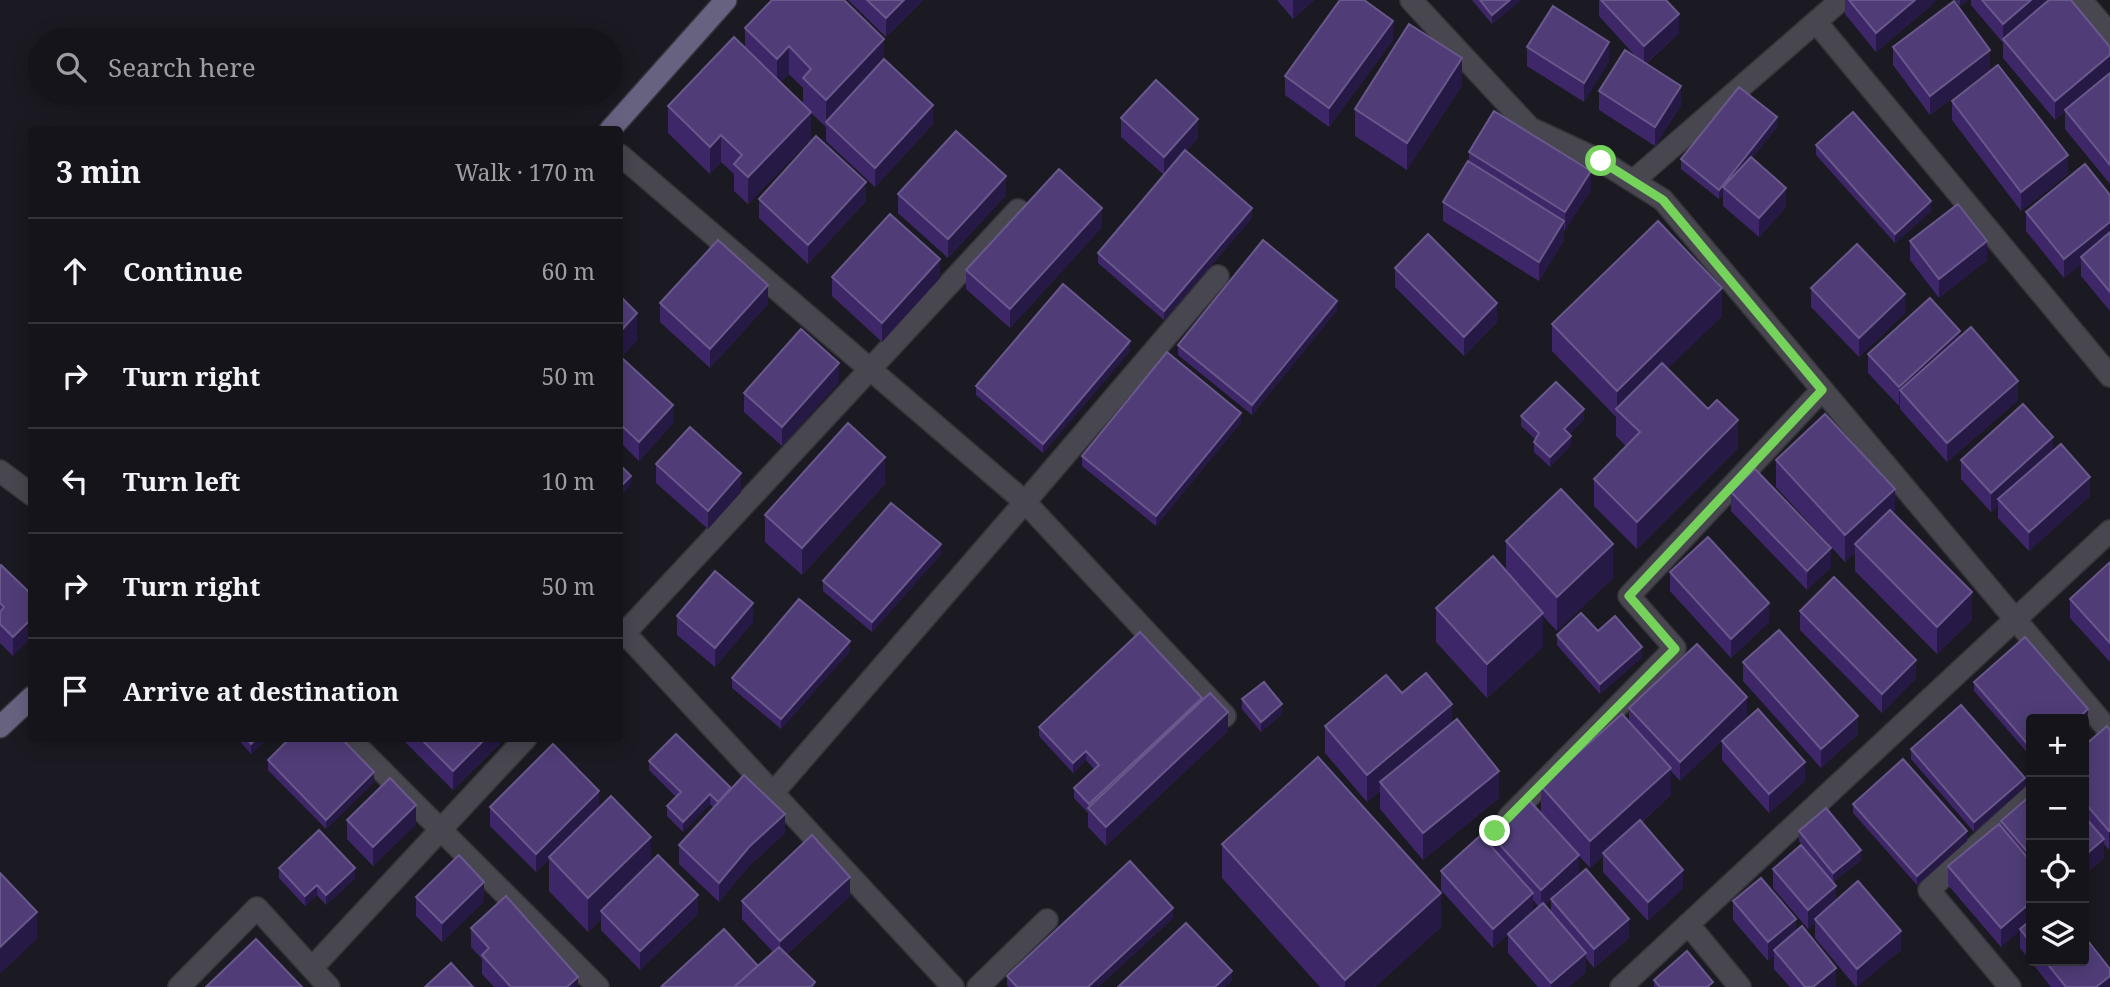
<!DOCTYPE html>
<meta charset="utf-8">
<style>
body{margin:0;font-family:"Noto Serif",serif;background:#212127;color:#f1f3f6}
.controls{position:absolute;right:21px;bottom:21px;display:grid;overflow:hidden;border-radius:7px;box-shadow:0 4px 18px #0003}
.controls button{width:63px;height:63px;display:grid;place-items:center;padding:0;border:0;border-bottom:2px solid #333339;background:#14141a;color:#f1f3f6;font:35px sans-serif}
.stop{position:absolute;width:21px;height:21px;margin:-16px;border:5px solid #75d25b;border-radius:50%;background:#fff}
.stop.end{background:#75d25b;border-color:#fff;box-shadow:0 2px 7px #0008}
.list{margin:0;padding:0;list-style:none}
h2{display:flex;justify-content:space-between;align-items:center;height:91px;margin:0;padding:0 28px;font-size:30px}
h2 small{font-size:23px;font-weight:400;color:#9d9ea2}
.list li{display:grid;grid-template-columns:46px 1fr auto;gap:21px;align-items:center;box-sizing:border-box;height:105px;padding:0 28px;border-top:2px solid #333339}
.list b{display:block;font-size:26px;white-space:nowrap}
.list em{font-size:23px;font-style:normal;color:#9d9ea2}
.icon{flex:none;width:38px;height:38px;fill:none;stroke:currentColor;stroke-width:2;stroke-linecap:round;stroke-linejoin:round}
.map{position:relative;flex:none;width:2110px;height:987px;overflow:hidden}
.search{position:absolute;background:#14141a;box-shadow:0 4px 18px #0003;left:28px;top:28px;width:595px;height:77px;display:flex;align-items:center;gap:18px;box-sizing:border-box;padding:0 24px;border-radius:38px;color:#9d9ea2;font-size:26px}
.panel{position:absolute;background:#14141a;box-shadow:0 4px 18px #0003;left:28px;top:126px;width:595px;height:616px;border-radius:7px}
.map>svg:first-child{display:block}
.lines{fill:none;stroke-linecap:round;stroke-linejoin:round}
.lane-casing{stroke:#35343a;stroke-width:24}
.street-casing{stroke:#35343a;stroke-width:24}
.secondary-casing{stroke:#35343a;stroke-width:24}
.lane{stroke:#484750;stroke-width:21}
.street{stroke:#484750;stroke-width:21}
.secondary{stroke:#686281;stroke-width:21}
.wall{fill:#3d2769;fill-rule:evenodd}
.shaded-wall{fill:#271946}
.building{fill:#503d78;stroke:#69588b;stroke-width:2}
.route{stroke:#75d25b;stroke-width:9}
</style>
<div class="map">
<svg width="2110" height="987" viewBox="0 0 2110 987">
<rect width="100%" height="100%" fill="#1b1a22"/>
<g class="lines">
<defs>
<path id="lane" d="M0,471L32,495"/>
<path id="street" d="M1411,0L1530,128L1601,161L1663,200L2110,732
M2081,0L2110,34
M1816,22L2110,376
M620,155L1025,502L773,793
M1633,181L1841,0
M1218,276L1025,502L1225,716
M620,628L953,987
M620,638L1018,210
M349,738L598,987
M1509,817L1675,648L1629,596L1822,390
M1688,924L1740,987
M312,968L526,738
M179,987L257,908L329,987
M978,987L1047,920
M1621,987L2110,531
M2010,987L1929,890L2031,796"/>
<path id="secondary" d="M610,130L726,0
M0,727L32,697"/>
</defs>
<use href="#lane" class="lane-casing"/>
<use href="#street" class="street-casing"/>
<use href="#secondary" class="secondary-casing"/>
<use href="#lane" class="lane"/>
<use href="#street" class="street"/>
<use href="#secondary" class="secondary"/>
</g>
<path class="wall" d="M848,0H923L886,37Z
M1277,0H1314L1293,19Z
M1472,0H1521L1492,24Z
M1599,0H1666L1679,33L1646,64L1681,105L1655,146L1599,110V91L1638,59L1599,16Z
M1845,0H1935V2L1876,52L1845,14Z
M1955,0H1968L1960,6Z
M1971,0H2071L2110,47V184L2065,129V112L2055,120L2003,58V43L1971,5Z
M745,28L884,60L933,124L875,187L826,141V127L811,113V139L748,204L734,191V174L721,162L710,174L668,133V106L745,48ZM789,74L803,88V104L780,82Z
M1393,40L1329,127L1285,95V76Z
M1527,47L1609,61L1584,102L1527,66Z
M1893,47L1990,69L1930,115L1893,65Z
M1462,85L1407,170L1355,136V109Z
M1952,101L2068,174L2021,211L1952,120Z
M1121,118L1198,138L1186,151L1252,218L1164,320L1098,263V253L1164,175L1121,137Z
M1777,127L1752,158L1786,207L1759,237L1723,206V194L1719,199L1681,169V159Z
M1816,145L1931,211L1895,243L1816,155Z
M1469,152L1591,190L1564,231V240L1539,281L1443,221V202L1469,162Z
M898,194L1006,195L948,258L898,213Z
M2110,195V311L2081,276V264L2064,278L2026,231V212Z
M759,199L866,201L808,264L759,218Z
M1102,227L1010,328L966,289V270Z
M1910,241L1987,260L1939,298L1910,260Z
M1395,268L1497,322L1464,356L1395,287Z
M832,277L940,278L882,342L832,296Z
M1811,288L1905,313L1859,357L1811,307Z
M660,303L768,304L710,368L660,322Z
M1337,310L1252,415L1178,355V345Z
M1722,316L1667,369L1738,448L1637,549L1594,506V479L1626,446L1616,436V417L1552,351V324Z
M1960,337L2018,400L1947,462L1900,409V404L1899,406L1868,373V354Z
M1130,351L1043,453L976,395V386Z
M620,360L673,423L639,461L620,442Z
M839,382L782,446L744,412V393Z
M1521,416L1584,419L1569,434L1571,445L1550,467L1534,452V442L1536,440L1521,426Z
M1241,422L1156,526L1082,466V456Z
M2053,451L2090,496L2029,551L1998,518V505L1991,512L1961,479V460Z
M1776,460L1895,514L1972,620L1937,654L1855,571V553L1845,562L1776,487Z
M656,464L741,492L708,529L656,483Z
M885,484L802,575L765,542V515Z
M1731,492L1831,567L1807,590L1731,511Z
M1506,541L1613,578L1557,631L1543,616V647L1487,698L1436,642V608L1506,571Z
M941,554L872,632L823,591V581Z
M2110,562V662L2070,618V599Z
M0,566L32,595L13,656L0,643Z
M1670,572L1769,622L1731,658L1670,591Z
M1800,611L1916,678L1882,713L1800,630Z
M677,616L753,622L715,667L677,635Z
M1598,631L1642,657L1600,694L1557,645V635Z
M850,651L781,729L732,688V678Z
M1743,662L1858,734L1821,768L1743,681Z
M1974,682L2088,719H2031V757L1974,691Z
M1402,693L1452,722L1499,798L1423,860L1380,809V791L1367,802L1325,753V726Z
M1242,699L1282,714L1261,732L1242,709Z
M1202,701L1228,731L1106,846L1088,827V813L1074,798V788L1094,769L1086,760L1073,773L1039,736V727Z
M1629,708L1747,716L1680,781L1671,771V795L1642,822L1683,888L1648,921L1603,872V856L1590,868L1579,856V874L1553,898L1629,938L1594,968L1586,958V972L1569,987H1538L1508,953V934L1493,948L1441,890V871L1489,844V833L1541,813V786L1629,721ZM1551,899V913L1544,906ZM1533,900L1539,907L1533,912Z
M2110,730L2109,850L2104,844V858L2084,875V746Z
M237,738H268L251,754Z
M401,738H505L453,790Z
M1722,741L1805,781L1769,813L1722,760Z
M1911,749L2025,787L1974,832L1911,759Z
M268,760L374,782L326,829L268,770Z
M649,761L731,789L785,833L749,866L719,902L679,864V845L714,808L710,804L683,832L667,816V806L676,797L649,770Z
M2031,795V961H2084L2110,987H2051L2020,948V930L2001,947L1948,885V866L2001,826V821Z
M1853,804L1967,841L1917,885L1853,813Z
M490,807L599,808L698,914L640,970L601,930V919L588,932L549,891V859L536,872L490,826Z
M347,820L416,824L373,866L347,839Z
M1799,831L1861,860L1833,882L1799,841Z
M1222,844L1441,927L1375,987H1320L1222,878Z
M279,868L355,878L326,905L317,895L305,906L279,878Z
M1773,869L1836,900L1901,950L1856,987L1815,938V923L1808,929L1773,888Z
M850,896L787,954L815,987L758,966L773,952L742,919V901Z
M416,897L484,901L442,942L416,916Z
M1733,901L1796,931L1836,987H1790L1774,969V956L1768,961L1733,920Z
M1173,918L1098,987H1008L1007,985V976Z
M471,928L578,987H494L482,974V959L471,947Z
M1654,980L1713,987H1654Z"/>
<path class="shaded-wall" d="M904,0H923L886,37V18Z
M1293,0H1314L1293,19Z
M1510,0H1521L1492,24V15Z
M1915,0H1935V2L1876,52V33Z
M1960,0H1968L1960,6Z
M2031,0H2053L2003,39V43V24Z
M1679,14V33L1644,65V46Z
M1393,21V40L1329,127V108Z
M884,39V66L826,123V100Z
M1609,42V61L1584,102V83Z
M789,46V74L777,86V59Z
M1990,50V69L1930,115V96Z
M2110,55V74L2055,120V101Z
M1462,58V85L1407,170V143Z
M1681,86V105L1655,146V127Z
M933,105V124L875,187V168Z
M811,112V139L748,204V177Z
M1777,117V127L1726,190L1723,187V194L1719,199V190Z
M1198,119V138L1164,176V157Z
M721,135V162L710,174V147Z
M2068,155V174L2021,211V192Z
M1591,171V190L1565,231V212Z
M1006,176V195L948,258V239Z
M866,182V201L808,264V245Z
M1786,188V207L1759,237V218Z
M1931,201V211L1895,243V234Z
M1102,208V227L1010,328V309Z
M1252,208V218L1164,320V311Z
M1564,221V240L1539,281V262Z
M2110,222V241L2081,257V264L2064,278V259Z
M1987,241V260L1939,298V279Z
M940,259V278L882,342V323Z
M768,285V304L710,368V349Z
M1722,288V316L1621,414L1617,410V391Z
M1905,294V313L1859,357V338Z
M1337,301V310L1252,415V405Z
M1497,303V322L1464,356V337Z
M637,313V341L620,359V332Z
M1960,331V350L1900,390V404L1899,406V387Z
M1130,341V351L1043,453V444Z
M839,363V382L782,446V427Z
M2018,381V400L1947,462V443Z
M673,405V423L639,461V442Z
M1584,409V419L1564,439V429Z
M1241,413V422L1156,526V516Z
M1738,420V448L1637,549V522Z
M1571,436V445L1550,467V457Z
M2053,437V456L1998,499V505L1991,512V493Z
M885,457V484L802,575V548Z
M741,473V492L708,529V511Z
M631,476V485L620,497V487Z
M2090,477V496L2029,551V532Z
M1895,489V516L1855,544V553L1845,562V535Z
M941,544V554L872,632V622Z
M1613,544V578L1557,631V597Z
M1831,548V567L1807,590V571Z
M1972,592V620L1937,654V627Z
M753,603V622L715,667V648Z
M1769,603V622L1731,658V639Z
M1543,613V647L1487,698V664Z
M32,618V637L13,656V637Z
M850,641V651L781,729V719Z
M1642,647V657L1600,694V684Z
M1916,660V678L1882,713V694Z
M1747,697V716L1680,781V762Z
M1202,698V708L1089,809V804Z
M1282,704V714L1261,732V722Z
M1452,704V731L1380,782V791L1367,802V775Z
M2088,709V719L2084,723V719H2077Z
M1228,712V731L1106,846V827Z
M1858,716V734L1821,768V749Z
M257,738H268L251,754V744Z
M486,738H505L453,790V771Z
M1086,751V760L1073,773V763Z
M1805,762V781L1769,813V794Z
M1671,768V795L1605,855L1603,853V856L1590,868V841Z
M1499,771V798L1423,860V833Z
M374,772V782L326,829V820Z
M2025,778V787L1974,832V822Z
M599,791V810L549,857V859L536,872V854Z
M710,794V804L683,832V822Z
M416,805V824L373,866V847Z
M785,814V833L749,866L719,902V883L749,847Z
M2110,830V849L2109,850V831Z
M1967,831V841L1917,885V876Z
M651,837V871L601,911V919L588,932V898Z
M2104,839V858L2084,875V856Z
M1861,850V860L1833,882V873Z
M1579,855V874L1541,909V890Z
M355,868V878L326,905V895Z
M1683,870V888L1648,921V902Z
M850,877V896L780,960V941Z
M484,882V901L442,942V923Z
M317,885V895L305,906V896Z
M1836,886V905L1815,919V923L1808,929V910Z
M1441,893V927L1375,987H1345V980Z
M1533,893V912L1493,948V929Z
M698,895V914L640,970V951Z
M2031,902V921L2001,947V928Z
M1173,908V918L1098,987H1088Z
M37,912V939L0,974V947Z
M1629,919V938L1594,968V949Z
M1796,919V938L1774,950V956L1768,961V942Z
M1901,931V950L1857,987V969Z
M1586,953V972L1569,987H1551V983Z
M1836,968V987H1813Z
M1232,971V981L1225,987H1215Z
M2110,976V987H2096Z
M578,977V987H567Z"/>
<path class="building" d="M772,0H844L884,39L826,100L803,78L811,69L789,46L777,59L745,28Z
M867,0H904L886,18Z
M1340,0H1364L1393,21L1329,108L1285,76Z
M1480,0H1510L1492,15Z
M1601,0H1666L1679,14L1644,46Z
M1849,0H1915L1876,33Z
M1982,0H2031L2003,24Z
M2049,0H2071L2110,47V55L2055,101L2003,39Z
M1954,1L1990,50L1930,96L1893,47Z
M1553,6L1609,42L1584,83L1527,47Z
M1409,24L1462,58L1407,143L1355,109Z
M734,37L811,112L748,177L734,164L742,155L721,135L710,147L668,106Z
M1625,50L1681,86L1655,127L1599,91Z
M884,59L933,105L875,168L826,122Z
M1998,65L2068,155L2021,192L1952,101Z
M2110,73V165L2065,110Z
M1156,80L1198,119L1164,157L1121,118Z
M1739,87L1777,117L1719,190L1681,159Z
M1494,111L1591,171L1565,212L1469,152Z
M1853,112L1931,201L1895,234L1816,145Z
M956,131L1006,176L948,239L898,194Z
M816,136L866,182L808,245L759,199Z
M1185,150L1252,208L1164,311L1098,253Z
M1751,157L1786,188L1759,218L1723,187Z
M1468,161L1564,221L1539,262L1443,202Z
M2085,164L2110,195V222L2064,259L2026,212Z
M1059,169L1102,208L1010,309L966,270Z
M1958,204L1987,241L1939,279L1910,241Z
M890,214L940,259L882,323L832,277Z
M1658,221L1722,288L1617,391L1552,324Z
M2110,232V292L2081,257Z
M1428,234L1497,303L1464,337L1395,268Z
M718,240L768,285L710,349L660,303Z
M1263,240L1337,301L1252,405L1178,345Z
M1857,244L1905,294L1859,338L1811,288Z
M1063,284L1130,341L1043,444L976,386Z
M620,296L637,313L620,332Z
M1930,298L1960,331L1899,387L1868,354Z
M1971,327L2018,381L1947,443L1900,390Z
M801,329L839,363L782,427L744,393Z
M1167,352L1241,413L1156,516L1082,456Z
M622,358L673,405L639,442L620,424V360Z
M1662,363L1708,409L1717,400L1738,420L1637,522L1594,479L1640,432L1616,409Z
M1556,382L1584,409L1564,429L1571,436L1550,457L1534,442L1539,433L1521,416Z
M2023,404L2053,437L1991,493L1961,460Z
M1825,414L1895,489L1845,535L1776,460Z
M848,423L885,457L802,548L765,515Z
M690,427L741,473L708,511L656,464Z
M2061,444L2090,477L2029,532L1998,499Z
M620,465L631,476L620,487Z
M1755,469L1831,548L1807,571L1731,492Z
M1561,489L1613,544L1557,597L1506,541Z
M891,503L941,544L872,622L823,581Z
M1890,510L1972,592L1937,627L1855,544Z
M1708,537L1769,603L1731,639L1670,572Z
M1493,556L1543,613L1487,664L1436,608Z
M2110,562V643L2070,599Z
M1,565L32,595V618L13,637L0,624V612L4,607L0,603V566Z
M715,571L753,603L715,648L677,616Z
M1834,577L1916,660L1882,694L1800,611Z
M799,599L850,641L781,719L732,678Z
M1581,613L1598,631L1615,616L1642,647L1600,684L1557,635Z
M1779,630L1858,716L1821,749L1743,662Z
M1140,632L1202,698L1089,804L1074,788L1099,765L1086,751L1073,763L1039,727Z
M2025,637L2088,709L2077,719H2031V748L1974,682Z
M1697,644L1747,697L1680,762L1629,708Z
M1426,673L1452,704L1367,775L1325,726L1386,675L1402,693Z
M1264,682L1282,704L1261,722L1242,699Z
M1210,693L1228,712L1106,827L1088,808Z
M1961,705L2025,778L1974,822L1911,749Z
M1758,709L1805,762L1769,794L1722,741Z
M1622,714L1671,768L1590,841L1541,786Z
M1457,719L1499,771L1423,833L1380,782Z
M2107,726L2110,730V830L2109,831L2084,802V746Z
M676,734L731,788L718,802L710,794L683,822L667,806L681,792L649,761Z
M246,738H257L251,744Z
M290,738H341L374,772L326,820L268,760Z
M420,738H486L453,771Z
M553,744L599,791L536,854L490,807Z
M1318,757L1441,893L1345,980L1222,844Z
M1903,759L1967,831L1917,876L1853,804Z
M744,775L785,814L749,847L719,883L679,845Z
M390,778L416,805L373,847L347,820Z
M2031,795V856L2001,821Z
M611,796L651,837L588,898L549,857Z
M1527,798L1579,855L1541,890L1489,833Z
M1826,808L1861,850L1833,873L1799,831Z
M2084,816L2104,839L2084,856Z
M1640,820L1683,870L1648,902L1603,853Z
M1999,824L2031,862V902L2001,928L1948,866Z
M319,830L355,868L326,895L317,885L305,896L279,868Z
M812,835L850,877L780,941L742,901Z
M1481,835L1533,893L1493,929L1441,871Z
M1801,845L1836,886L1808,910L1773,869Z
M459,855L484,882L442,923L416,897Z
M658,855L698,895L640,951L601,911Z
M1130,861L1173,908L1088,987H1017L1007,976Z
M1586,869L1629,919L1594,949L1551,899Z
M0,873L37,912L0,947Z
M1761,878L1796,919L1768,942L1733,901Z
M1858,881L1901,931L1857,969L1815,919Z
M506,896L578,977L567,987H511L482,955L489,948L471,928Z
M1543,903L1586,953L1551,983L1508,934Z
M2031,920V943L2020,929Z
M1186,923L1232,971L1215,987H1118Z
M1802,926L1836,968L1813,987H1805L1774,950Z
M724,929L758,966L734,987H661Z
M2084,936L2110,969V976L2096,987H2066L2045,961H2084Z
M256,939L302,987H206Z
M779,947L815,982L811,987H734Z
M1687,951L1713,982L1707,987H1660L1654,980Z
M451,963L473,987H425Z"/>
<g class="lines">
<path class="route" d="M1495,831L1675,649L1629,596L1822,390L1663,200L1601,161"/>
</g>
</svg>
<div class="controls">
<button>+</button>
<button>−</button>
<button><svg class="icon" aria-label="locate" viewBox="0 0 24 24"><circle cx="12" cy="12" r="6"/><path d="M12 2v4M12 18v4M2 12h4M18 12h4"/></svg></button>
<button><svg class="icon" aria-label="layers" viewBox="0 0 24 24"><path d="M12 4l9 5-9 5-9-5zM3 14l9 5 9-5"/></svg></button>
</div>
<div class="stop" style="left:1601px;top:161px"></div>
<div class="stop end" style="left:1495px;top:831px"></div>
<div class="search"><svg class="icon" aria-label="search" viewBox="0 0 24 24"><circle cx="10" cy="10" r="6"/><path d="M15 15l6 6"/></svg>Search here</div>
<section class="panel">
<h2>3 min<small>Walk · 170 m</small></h2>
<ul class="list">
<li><svg class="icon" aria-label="ahead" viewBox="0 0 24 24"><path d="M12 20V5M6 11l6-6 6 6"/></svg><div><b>Continue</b></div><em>60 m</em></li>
<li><svg class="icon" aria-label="right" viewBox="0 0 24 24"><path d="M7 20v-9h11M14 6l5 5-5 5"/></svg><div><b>Turn right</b></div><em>50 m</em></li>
<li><svg class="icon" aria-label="left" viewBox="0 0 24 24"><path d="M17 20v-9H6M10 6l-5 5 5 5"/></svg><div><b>Turn left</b></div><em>10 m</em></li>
<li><svg class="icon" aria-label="right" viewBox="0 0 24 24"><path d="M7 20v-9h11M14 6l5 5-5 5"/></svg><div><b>Turn right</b></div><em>50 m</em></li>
<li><svg class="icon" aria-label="arrive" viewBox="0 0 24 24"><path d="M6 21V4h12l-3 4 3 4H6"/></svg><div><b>Arrive at destination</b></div></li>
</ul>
</section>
</div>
